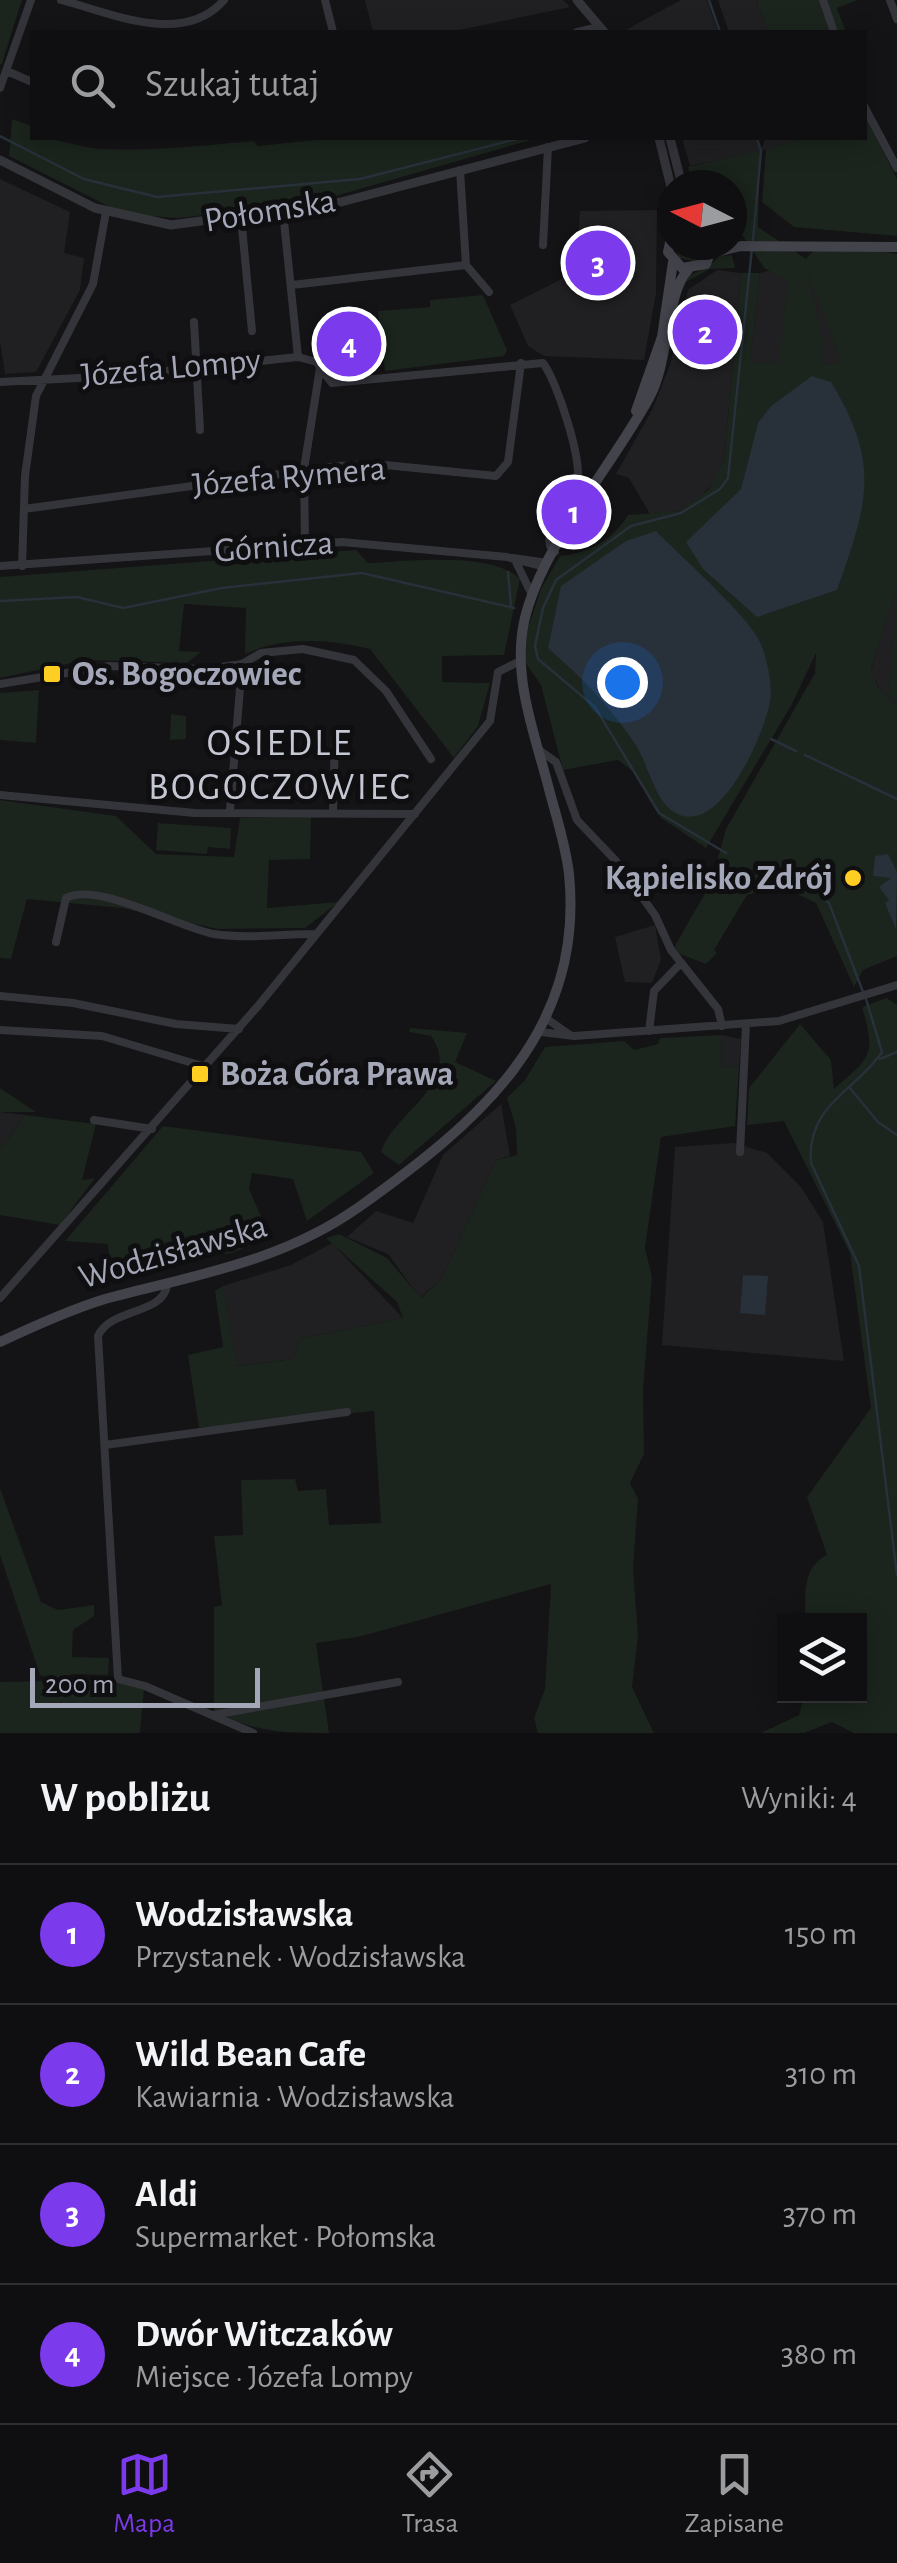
<!DOCTYPE html>
<html lang="pl">
<meta charset="utf-8">
<style>
body{margin:0;font-family:"Alegreya Sans",sans-serif;background:#181719;color:#f1f3f6}
.controls{position:absolute;right:30px;bottom:30px;display:grid;overflow:hidden;border-radius:0px;box-shadow:0 5px 25px #0003}
.controls button{width:90px;height:90px;display:grid;place-items:center;padding:0;border:0;border-bottom:2px solid #2f2e30;background:#0f0e10;color:#f1f3f6;font:50px sans-serif}
.compass{position:absolute;left:657px;top:170px;width:90px;height:90px;border-radius:50%;background:#0f0e10;box-shadow:0 5px 25px #0003;rotate:276deg}
.scale{position:absolute;left:30px;bottom:25px;width:230px;box-sizing:border-box;padding-left:10px;border:5px solid #a4a7b7;border-top:0;font-size:28px;line-height:35px;white-space:nowrap;color:#a4a7b7;-webkit-text-stroke:8px #0f0e10;paint-order:stroke}
.you{position:absolute;left:622px;top:682px;width:35px;height:35px;margin:-25px;border:8px solid #fff;border-radius:50%;background:#1a73e8;box-shadow:0 0 0 15px #1a73e833}
.badge{display:grid;place-items:center;width:65px;height:65px;border-radius:50%;background:#7c3aed;color:#fff;font-size:32px;font-weight:700}
.pin{position:absolute;translate:-50% -50%;border:5px solid #fff;box-shadow:0 2px 10px #0006}
.list{margin:0;padding:0;list-style:none}
h2{display:flex;justify-content:space-between;align-items:center;height:130px;margin:0;padding:0 40px;font-size:42px}
h2 small{font-size:32px;font-weight:400;color:#9b9c9f}
.list li{display:grid;grid-template-columns:65px 1fr auto;gap:30px;align-items:center;box-sizing:border-box;height:140px;padding:0 40px;border-top:2px solid #2f2e30}
.list b{display:block;font-size:38px;white-space:nowrap}
.list p{margin:0;font-size:32px;white-space:nowrap;color:#9b9c9f}
.list em{font-size:32px;font-style:normal;color:#9b9c9f}
.icon{flex:none;width:55px;height:55px;fill:none;stroke:currentColor;stroke-width:2;stroke-linecap:round;stroke-linejoin:round}
.map{position:relative;flex:none;width:897px;height:1733px;overflow:hidden}
.search{position:absolute;background:#0f0e10;box-shadow:0 5px 25px #0003;left:30px;right:30px;top:30px;height:110px;display:flex;align-items:center;gap:25px;box-sizing:border-box;padding:0 35px;border-radius:0px;color:#9b9c9f;font-size:38px}
.sheet{height:690px;background:#0f0e10}
nav{display:flex;justify-content:space-around;align-items:center;box-sizing:border-box;height:140px;border-top:2px solid #2f2e30;background:#0f0e10;font-size:28px;color:#9b9c9f}
nav a{display:grid;justify-items:center;gap:5px}
nav .on{color:#7c3aed}
.map>svg:first-child{display:block}
.built{fill:#201f22}
.green{fill:#1b241d;fill-rule:evenodd}
.water{fill:#28303a}
.lines{fill:none;stroke-linecap:round;stroke-linejoin:round}
.stream{stroke:#28303a;stroke-width:2.5}
.minor{stroke:#34343b;stroke-width:8}
.tertiary{stroke:#34343b;stroke-width:9}
.secondary{stroke:#42434b;stroke-width:10}
.poi-dot{fill:#ffce22;stroke:#0f0e10;stroke-width:4}
.labels{text-anchor:middle;dominant-baseline:central;stroke-width:10;stroke-linejoin:round;paint-order:stroke}
.street-label{font-size:35px;fill:#a4a7b7;stroke:#0f0e10}
.poi-label{font-size:35px;font-weight:bold;fill:#a4a7b7;stroke:#0f0e10;text-anchor:start}
.neighbourhood-label{font-size:38px;letter-spacing:2.5px;fill:#c5c7d3;stroke:#0f0e10}
</style>
<div class="map">
<svg width="897" height="1733" viewBox="0 0 897 1733">
<rect width="100%" height="100%" fill="#141315"/>
<path class="built" d="M365,0H563L570,7L450,32H373Z
M681,0H707L718,32H622Z
M718,0H756L768,32H729Z
M682,138H756L761,149L766,138H803L761,151L690,166Z
M0,179L70,212L64,253L84,258L80,290L36,372L5,374L0,341Z
M657,210L656,293L644,360L544,356L528,346L510,305L576,272L580,211Z
M805,261L841,361L747,387L760,273Z
M717,270L741,273L723,473L688,509L651,516L629,478L616,474L652,410L670,365L688,290Z
M897,582V706L879,688L871,671Z
M655,925L661,960L652,983L625,982L615,937Z
M722,1035L741,1039L739,1068L721,1066Z
M501,1104L510,1156L496,1160L442,1278L420,1298L388,1254L347,1237L376,1211L413,1223L443,1155Z
M0,1112L25,1115L0,1150Z
M733,1143L767,1153L801,1187L823,1222L844,1361L662,1345L675,1147Z
M332,1243L403,1318L300,1339L293,1359L236,1366L223,1286L291,1265Z"/>
<path class="green" d="M0,0H22L2,64H0Z
M756,0H858L837,8L846,32H768Z
M865,115L897,179V236L794,227L762,202L766,149L803,138H864Z
M12,119L32,126V138C62,138 78,148 102,149C153,151 202,146 253,141L258,146L336,138H538L311,203L178,218L133,215L110,207L9,156Z
M760,150L758,227L806,259L813,251L866,249L897,254V585L871,670L878,687L897,706V956L863,970L854,987L816,903L780,886L747,895L714,950L717,953L706,964L672,951L711,883L726,829L815,673L816,653L791,706L706,848L661,818L634,772L618,760L563,770L541,685L525,662L527,631L541,589L560,556C590,553 612,540 628,515L679,511L709,489L724,461L741,273H760L750,363L779,362L788,280L764,268L741,233H732V185H693L688,167ZM805,266L841,361L821,366L824,341Z
M675,245H707L698,262L679,258Z
M732,255L735,268L710,269L680,285C689,271 707,272 719,256Z
M483,295L507,350L504,356L385,371L378,311L430,307V300Z
M356,550L368,563C405,561 494,551 520,579L504,655L442,656V682L490,683L478,726L454,758L370,649C327,639 286,636 245,654L246,608L184,604L179,651L201,652L187,663L86,660L0,678V577Z
M897,602V699L888,695Z
M39,690L36,743L0,740V693Z
M171,714L186,716V739L170,740Z
M0,800L116,816L156,854L234,857L240,818L311,817L310,859L269,860L267,908L339,902L305,928L218,929L122,908L27,899L11,959L0,958Z
M158,823L231,828L230,849L208,847L207,854L156,850Z
M887,998L897,1005V1733H854L832,1722L804,1733H761L799,1715L804,1696H860V1620H805C806,1595 801,1568 827,1555L807,1497L871,1408L850,1253L784,1121L747,1125L749,1088L800,1024L831,1060L834,1089C871,1057 876,1055 862,1007Z
M410,1028L467,1033L455,1062L496,1081L399,1165L381,1152C393,1112 464,1084 431,1036L409,1032Z
M722,1035L721,1066L739,1068L735,1126L661,1137L645,1248L652,1277L643,1391L644,1454L630,1483L638,1499L633,1569L638,1635L632,1687L654,1733H538L534,1718L545,1689L551,1584L358,1637L316,1643L329,1733C282,1733 255,1733 214,1710V1607L222,1605L214,1536L243,1535L241,1480L295,1479L298,1491L326,1489L329,1525L381,1523L374,1411L199,1428L188,1355L223,1347L215,1291L223,1286L237,1366L293,1359L300,1339L403,1318L397,1302L326,1238L339,1234L387,1258L421,1298L442,1278L496,1160L517,1155L516,1128L507,1098L525,1080L545,1047L624,1041L634,1050L658,1044L660,1038Z
M0,1088L36,1112H0Z
M25,1115L96,1124L82,1180L95,1178L60,1225L0,1215V1150Z
M163,1126L361,1152L374,1173L307,1221L293,1179L252,1173L249,1189L270,1237L232,1253L110,1269L108,1244L65,1241Z
M0,1488L41,1602L58,1610L94,1605V1616L73,1630L72,1657L109,1658L108,1675L71,1674L64,1684L40,1675L0,1555Z
M53,1681L67,1687C84,1674 124,1683 144,1688L140,1733H0V1682Z"/>
<path class="water" d="M812,376L831,382C881,464 868,503 837,590L757,617L703,569L686,542L741,489L758,423L771,406Z
M656,531C679,555 748,615 760,642C767,658 773,684 770,702C764,735 717,845 671,810C653,796 648,763 635,744C610,706 582,678 548,648L561,586L626,541Z
M888,854L897,872L896,929L885,903L889,900L879,887L891,878L873,876L875,856Z
M743,1275L768,1276L765,1315L740,1313Z"/>
<g class="lines">
<path class="stream" d="M709,0L720,32
M0,136L84,179L157,197L360,179L521,138
M753,240L761,151L757,138
M508,572L511,606
M0,601L77,597L123,608L222,588L362,573L514,608
M771,739L796,751
M805,755L897,799
M726,853L659,813L595,707L538,659L535,646L543,608L556,580L631,526L681,513L720,489L728,478L752,248
M764,870L817,892L829,903L863,992
M866,999L882,1052C856,1091 806,1105 811,1163L859,1266L897,1575
M880,1059L897,1052
M849,1087L878,1122L897,1135"/>
<path class="minor" d="M61,0C111,13 183,47 224,0
M325,0L333,32
M823,0L834,32
M890,0L897,19
M577,32L599,27
M7,71L32,82
M0,88L31,0
M864,106L897,168
M460,170L466,265
M283,212L298,357L317,362L320,368L304,469L305,545
M241,217L252,331
M543,245L548,147
M292,285L466,265L489,292
M194,322L200,430
M320,368L332,383L543,363C557,381 583,461 577,483C570,505 545,522 550,546L555,552
M0,382L118,376L298,357
M24,509L338,466L375,464L496,476L508,462L521,363
M513,558L547,563
M516,562L531,593
M0,566L342,542L507,557L545,567
M22,566L25,476L36,396L93,284L106,212
M0,684L109,666L206,669L242,664L261,653L303,649L354,660L386,691L431,759
M539,750L556,762L577,820L616,861L655,915L671,950L718,1009L722,1026
M0,795L195,813L415,814
M230,810L242,664
M333,813L335,734
M56,942L66,898C98,881 179,928 214,934C246,939 283,934 316,934
M0,996L73,1003L176,1024L239,1029
M547,1019L570,1035
M0,1030L102,1036L206,1067
M649,1031L654,991L680,964
M541,1032L574,1036L779,1021L897,985
M94,1120L152,1129
M740,1152L746,1024
M167,1286C162,1315 110,1308 98,1336L118,1679L145,1686L253,1733
M0,1298L258,1006L490,721L498,672L520,661
M105,1445L347,1412
M213,1715L398,1682"/>
<path class="tertiary" d="M577,0L604,32
M659,138L672,191
M670,138L682,185
M0,160L95,208L171,225L341,202L585,138"/>
<path class="secondary" d="M672,233L668,252L682,268L706,264L713,245
M712,253L741,246L897,247
M636,411L662,337L673,262
M0,1342C34,1326 69,1310 105,1299C195,1275 281,1262 359,1207C477,1123 585,1033 569,874C566,847 557,819 550,793C536,737 512,680 524,622C540,548 612,466 649,398C669,364 666,292 688,270"/>
</g>
<g class="poi-dot">
<rect x="42" y="664" width="20" height="20" rx="5"/>
<circle cx="853" cy="878" r="10"/>
<rect x="190" y="1064" width="20" height="20" rx="5"/>
</g>
<g class="labels">
<g class="street-label">
<text transform="translate(270 211) rotate(-9)">Połomska</text>
<text transform="translate(171 368) rotate(-5)">Józefa Lompy</text>
<text transform="translate(289 477) rotate(-5)">Józefa Rymera</text>
<text transform="translate(274 547) rotate(-4)">Górnicza</text>
<text transform="translate(173 1252) rotate(-16)">Wodzisławska</text>
</g>
<g class="poi-label">
<text x="72" y="674">Os. Bogoczowiec</text>
<text x="833" y="878" text-anchor="end">Kąpielisko Zdrój</text>
<text x="220" y="1074">Boża Góra Prawa</text>
</g>
<g class="neighbourhood-label">
<text x="280" y="744">OSIEDLE<tspan x="280" dy="44">BOGOCZOWIEC</tspan></text>
</g>
</g>
</svg>
<div class="controls">
<button><svg class="icon" aria-label="layers" viewBox="0 0 24 24"><path d="M12 4l9 5-9 5-9-5zM3 14l9 5 9-5"/></svg></button>
</div>
<svg class="compass" viewBox="-18 -18 36 36"><path d="M0-13l5 13h-10z" fill="#e53935"/><path d="M0 13l5-13h-10z" fill="#9b9c9f"/></svg>
<div class="scale">200 m</div>
<div class="you"></div>
<div class="pin badge" style="left:574px;top:512px">1</div>
<div class="pin badge" style="left:705px;top:332px">2</div>
<div class="pin badge" style="left:598px;top:263px">3</div>
<div class="pin badge" style="left:349px;top:344px">4</div>
<div class="search"><svg class="icon" aria-label="search" viewBox="0 0 24 24"><circle cx="10" cy="10" r="6"/><path d="M15 15l6 6"/></svg>Szukaj tutaj</div>
</div>
<section class="sheet">
<h2>W pobliżu<small>Wyniki: 4</small></h2>
<ul class="list">
<li><span class="badge">1</span><div><b>Wodzisławska</b><p>Przystanek · Wodzisławska</p></div><em>150 m</em></li>
<li><span class="badge">2</span><div><b>Wild Bean Cafe</b><p>Kawiarnia · Wodzisławska</p></div><em>310 m</em></li>
<li><span class="badge">3</span><div><b>Aldi</b><p>Supermarket · Połomska</p></div><em>370 m</em></li>
<li><span class="badge">4</span><div><b>Dwór Witczaków</b><p>Miejsce · Józefa Lompy</p></div><em>380 m</em></li>
</ul>
</section>
<nav>
<a class="on"><svg class="icon" aria-label="map" viewBox="0 0 24 24"><path d="M3 6l6-2 6 2 6-2v14l-6 2-6-2-6 2zM9 4v14M15 6v14"/></svg>Mapa</a>
<a><svg class="icon" aria-label="directions" viewBox="0 0 24 24"><path d="M12 3l9 9-9 9-9-9zM9 14v-3h6M13 9l2 2-2 2"/></svg>Trasa</a>
<a><svg class="icon" aria-label="saved" viewBox="0 0 24 24"><path d="M7 4h10v16l-5-4-5 4z"/></svg>Zapisane</a>
</nav>
